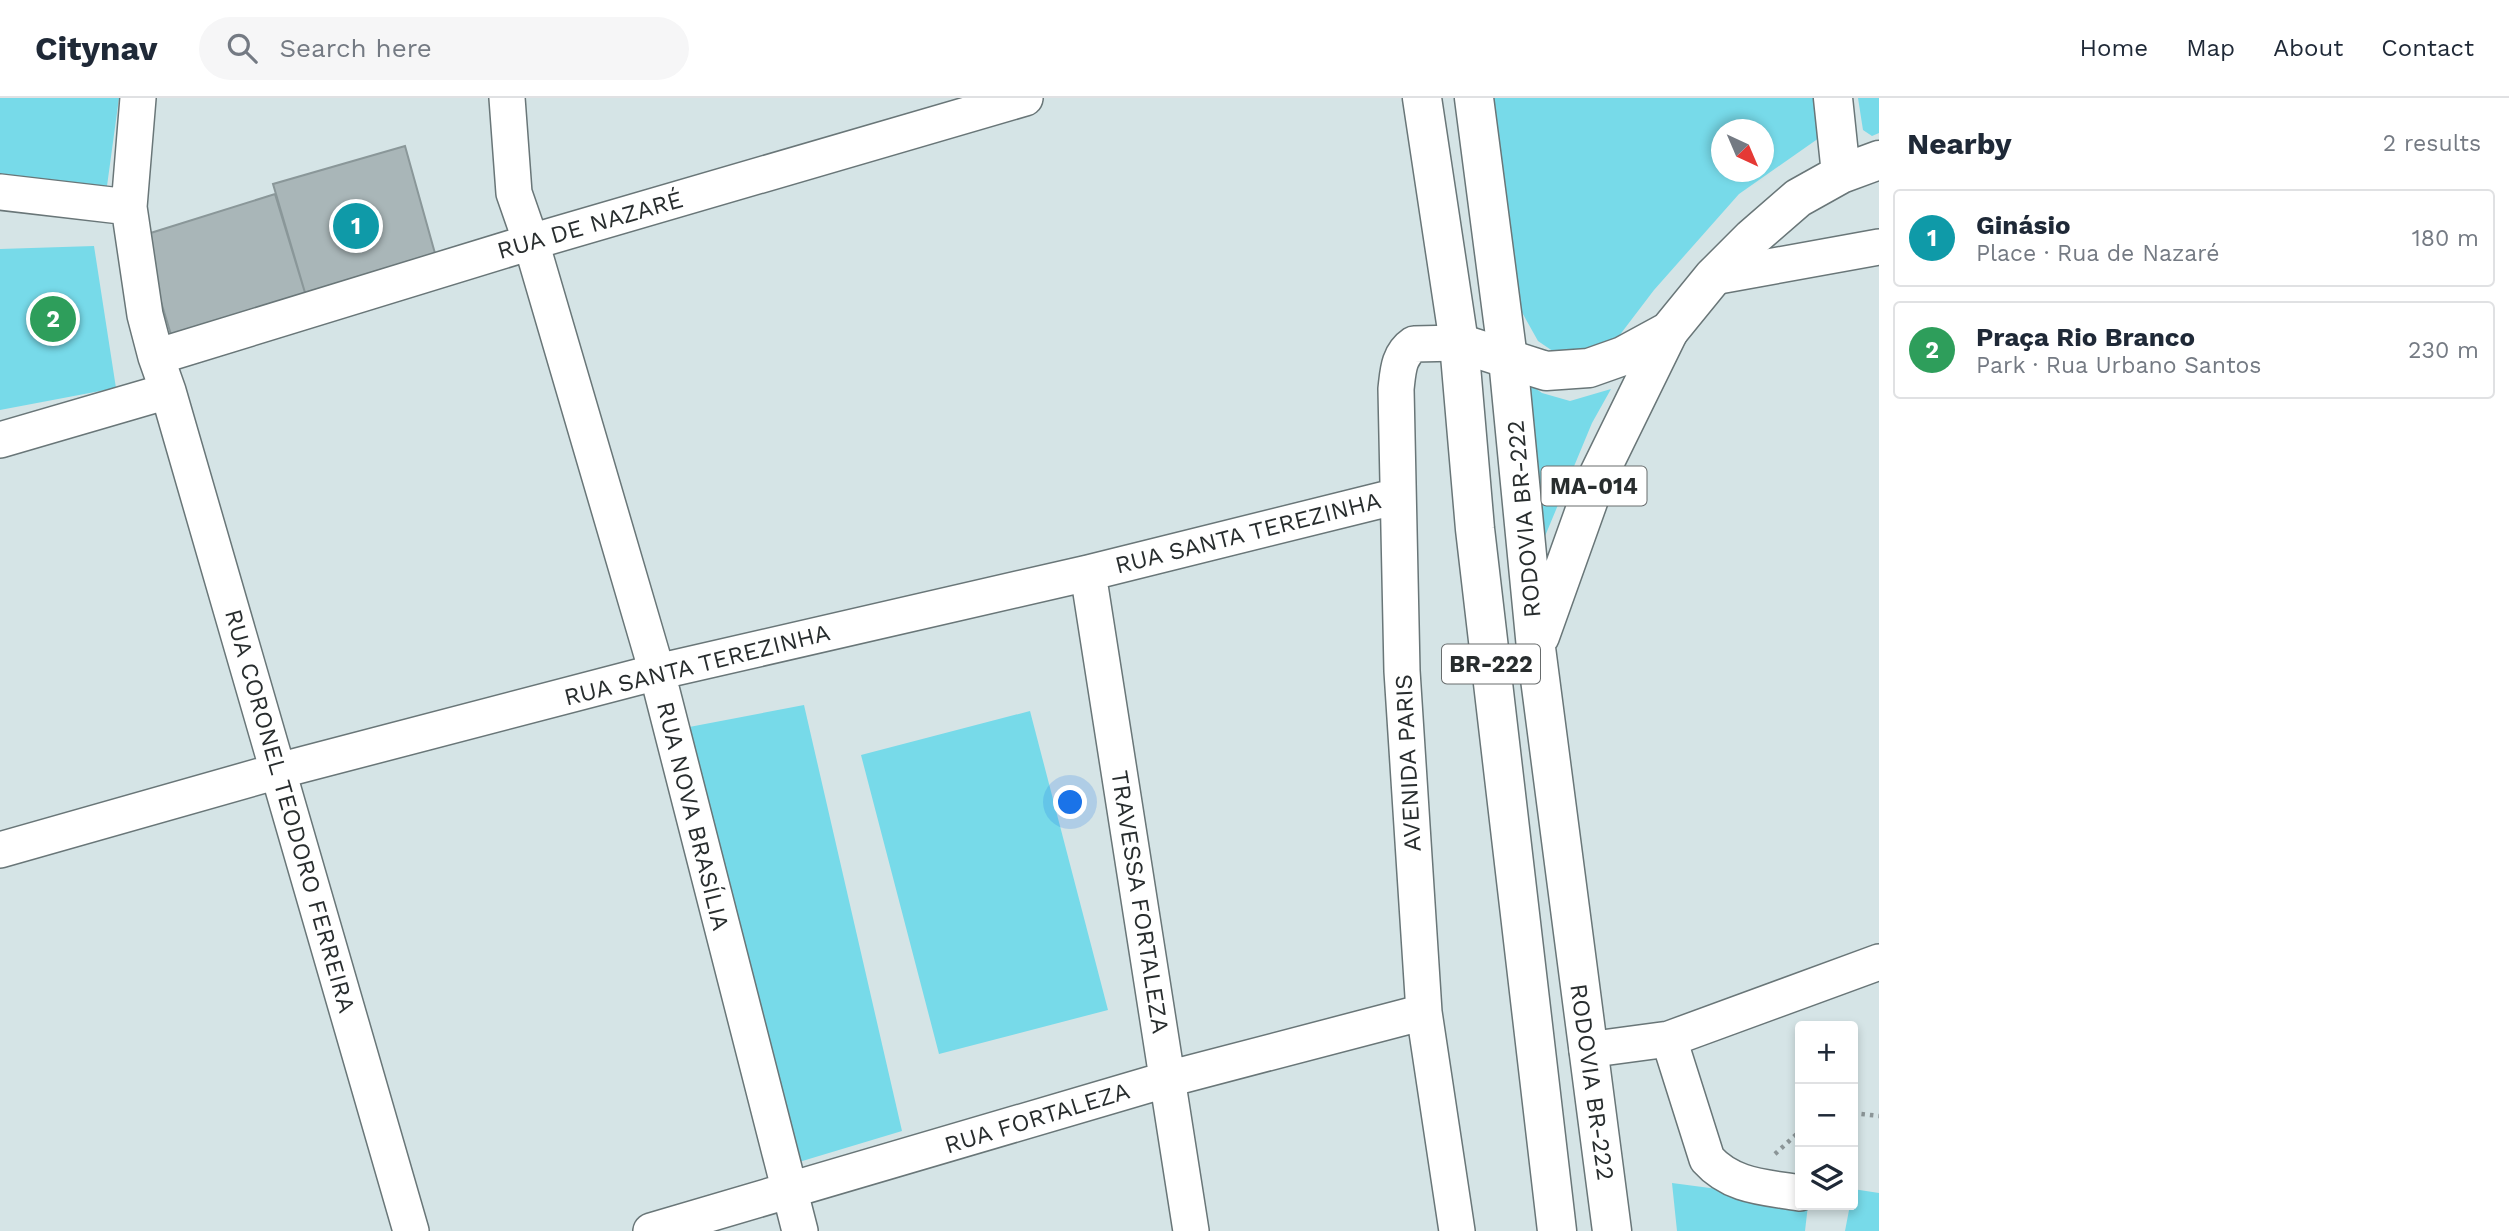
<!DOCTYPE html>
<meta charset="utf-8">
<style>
body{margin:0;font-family:"Work Sans",sans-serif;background:#f6f6f7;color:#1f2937}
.controls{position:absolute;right:21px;bottom:21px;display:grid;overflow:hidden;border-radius:7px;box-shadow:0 4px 10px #0003}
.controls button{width:63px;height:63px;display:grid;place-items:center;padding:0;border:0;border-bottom:2px solid #e0e1e3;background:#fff;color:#1f2937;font:35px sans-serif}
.compass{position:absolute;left:1711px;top:21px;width:63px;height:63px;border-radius:50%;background:#fff;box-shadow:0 4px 10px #0003;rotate:136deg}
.you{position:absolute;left:1071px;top:705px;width:24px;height:24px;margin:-18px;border:5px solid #fff;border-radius:50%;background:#1a73e8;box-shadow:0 0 0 10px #1a73e833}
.badge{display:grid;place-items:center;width:46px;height:46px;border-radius:50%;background:#db2777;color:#fff;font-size:23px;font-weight:700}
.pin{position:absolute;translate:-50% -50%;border:4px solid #fff;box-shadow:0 2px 7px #0006}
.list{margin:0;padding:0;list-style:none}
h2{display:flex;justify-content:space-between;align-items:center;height:91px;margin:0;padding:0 28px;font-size:30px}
h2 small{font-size:23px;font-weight:400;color:#747a83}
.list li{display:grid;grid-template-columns:46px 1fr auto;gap:21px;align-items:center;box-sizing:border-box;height:98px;margin:0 14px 14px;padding:0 14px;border:2px solid #e0e1e3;border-radius:7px}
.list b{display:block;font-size:26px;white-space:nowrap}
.list p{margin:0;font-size:23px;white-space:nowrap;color:#747a83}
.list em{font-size:23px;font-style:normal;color:#747a83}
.icon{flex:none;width:38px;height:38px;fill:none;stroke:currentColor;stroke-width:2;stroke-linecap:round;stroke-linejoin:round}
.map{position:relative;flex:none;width:1879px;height:1133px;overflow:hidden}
header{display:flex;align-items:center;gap:42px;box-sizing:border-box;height:98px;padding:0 35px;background:#fff;border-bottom:2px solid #e0e1e3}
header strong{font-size:33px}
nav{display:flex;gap:38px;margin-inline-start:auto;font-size:24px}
.search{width:490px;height:63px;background:#f6f6f7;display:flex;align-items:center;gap:18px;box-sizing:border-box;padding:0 24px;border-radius:38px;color:#747a83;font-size:26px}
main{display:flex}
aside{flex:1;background:#fff}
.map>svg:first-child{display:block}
.green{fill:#77dae9;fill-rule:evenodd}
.building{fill:#a9b6b8;stroke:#8a9799;stroke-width:2}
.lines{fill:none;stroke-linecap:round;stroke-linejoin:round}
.minor-casing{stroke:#697678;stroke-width:38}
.major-casing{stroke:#697678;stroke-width:41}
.highway-casing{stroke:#697678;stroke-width:41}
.path{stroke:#8b9597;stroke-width:4.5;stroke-dasharray:3.5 5;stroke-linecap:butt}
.minor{stroke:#fff;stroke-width:35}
.major{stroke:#fff;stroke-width:38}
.highway{stroke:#fff;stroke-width:38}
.labels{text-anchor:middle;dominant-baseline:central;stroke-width:5;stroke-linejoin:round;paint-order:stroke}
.shield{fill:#fff;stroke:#686c6d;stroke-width:2}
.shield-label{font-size:23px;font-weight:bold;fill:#282d2e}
.street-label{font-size:24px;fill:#282d2e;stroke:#fff}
</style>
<header>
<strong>Citynav</strong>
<div class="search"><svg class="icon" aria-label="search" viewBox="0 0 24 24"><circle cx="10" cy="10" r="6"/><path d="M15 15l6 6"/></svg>Search here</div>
<nav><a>Home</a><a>Map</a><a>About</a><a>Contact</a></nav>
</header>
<main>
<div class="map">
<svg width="1879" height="1133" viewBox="0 0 1879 1133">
<rect width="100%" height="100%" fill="#d5e4e6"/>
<path class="green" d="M0,0H119L107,88L0,77Z
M1487,0H1818L1819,40L1739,96L1654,192L1619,238L1587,256L1560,258L1538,243L1514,200ZM1722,32H1764V74H1722Z
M1858,0H1879V35L1872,38L1863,32Z
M94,148L116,290L0,312V151Z
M1515,276L1542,295L1570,303L1611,291L1592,325L1543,443Z
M804,607L902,1033L799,1064L684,630Z
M1030,613L1108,912L939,956L861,657Z
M1672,1085L1800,1102L1808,1107L1805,1133H1677Z
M1853,1091L1879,1095V1133H1845L1850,1107H1853Z"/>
<path class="building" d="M405,48L436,159L306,198L273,86Z
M275,96L306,198L172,240L141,138Z"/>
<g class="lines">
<defs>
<path id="minor" d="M138,0L129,109L145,217L156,259L168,293L411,1133
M507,0L514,95L531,144L657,574L800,1133
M0,94L129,109
M1713,179L1879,149
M156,259L531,144L1025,0
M0,342L168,293
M1088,475L1191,1133
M0,752L278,673L657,574L1088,475L1398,398
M1669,941L1707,1061C1732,1089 1765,1089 1800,1095
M1587,952L1669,941L1879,864
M651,1133L1168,981L1424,914
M1457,1133L1424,914L1402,573L1396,291C1398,274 1398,257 1414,246L1459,245"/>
<path id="major" d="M1833,0L1841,76
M1459,245L1546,273L1589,270L1623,258L1669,233L1713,179L1752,140L1798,100L1841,76L1879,62"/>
<path id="highway" d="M1422,0L1459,245L1475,431L1557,1133
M1474,0L1508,261L1536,550L1612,1133
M1540,538L1595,384L1669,233"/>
</defs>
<use href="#minor" class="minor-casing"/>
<use href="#major" class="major-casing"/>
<use href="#highway" class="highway-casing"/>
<path class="path" d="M1853,1015L1879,1018
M1775,1056L1800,1033"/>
<use href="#minor" class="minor"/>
<use href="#major" class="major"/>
<use href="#highway" class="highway"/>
</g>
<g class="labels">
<g class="shield">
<rect x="1541.5" y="368.5" width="105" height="39" rx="5"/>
<rect x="1442" y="546.5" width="98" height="39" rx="5"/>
</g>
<g class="shield-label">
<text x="1594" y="388">MA-014</text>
<text x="1491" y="566">BR-222</text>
</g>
<g class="street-label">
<text transform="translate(590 127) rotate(-16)">RUA DE NAZARÉ</text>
<text transform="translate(1524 421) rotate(-95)">RODOVIA BR-222</text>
<text transform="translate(1248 435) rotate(-14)">RUA SANTA TEREZINHA</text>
<text transform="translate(697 567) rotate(-14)">RUA SANTA TEREZINHA</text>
<text transform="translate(1408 665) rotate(-93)">AVENIDA PARIS</text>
<text transform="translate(290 713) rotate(74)">RUA CORONEL TEODORO FERREIRA</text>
<text transform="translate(693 718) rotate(76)">RUA NOVA BRASÍLIA</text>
<text transform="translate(1140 804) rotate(81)">TRAVESSA FORTALEZA</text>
<text transform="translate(1592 984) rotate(82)">RODOVIA BR-222</text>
<text transform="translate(1037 1020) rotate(-17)">RUA FORTALEZA</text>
</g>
</g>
</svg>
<div class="controls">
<button>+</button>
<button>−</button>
<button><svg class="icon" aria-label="layers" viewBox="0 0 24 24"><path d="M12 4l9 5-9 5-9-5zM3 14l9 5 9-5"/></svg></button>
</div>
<svg class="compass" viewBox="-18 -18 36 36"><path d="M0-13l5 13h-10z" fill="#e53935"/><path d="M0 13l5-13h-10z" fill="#747a83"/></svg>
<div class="you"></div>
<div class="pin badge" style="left:356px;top:128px;background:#0f9aa8">1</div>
<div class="pin badge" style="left:53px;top:221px;background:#2e9e5b">2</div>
</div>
<aside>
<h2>Nearby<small>2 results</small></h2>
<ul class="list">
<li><span class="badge" style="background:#0f9aa8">1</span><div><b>Ginásio</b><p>Place · Rua de Nazaré</p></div><em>180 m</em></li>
<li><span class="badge" style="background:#2e9e5b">2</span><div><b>Praça Rio Branco</b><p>Park · Rua Urbano Santos</p></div><em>230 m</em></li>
</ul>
</aside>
</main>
